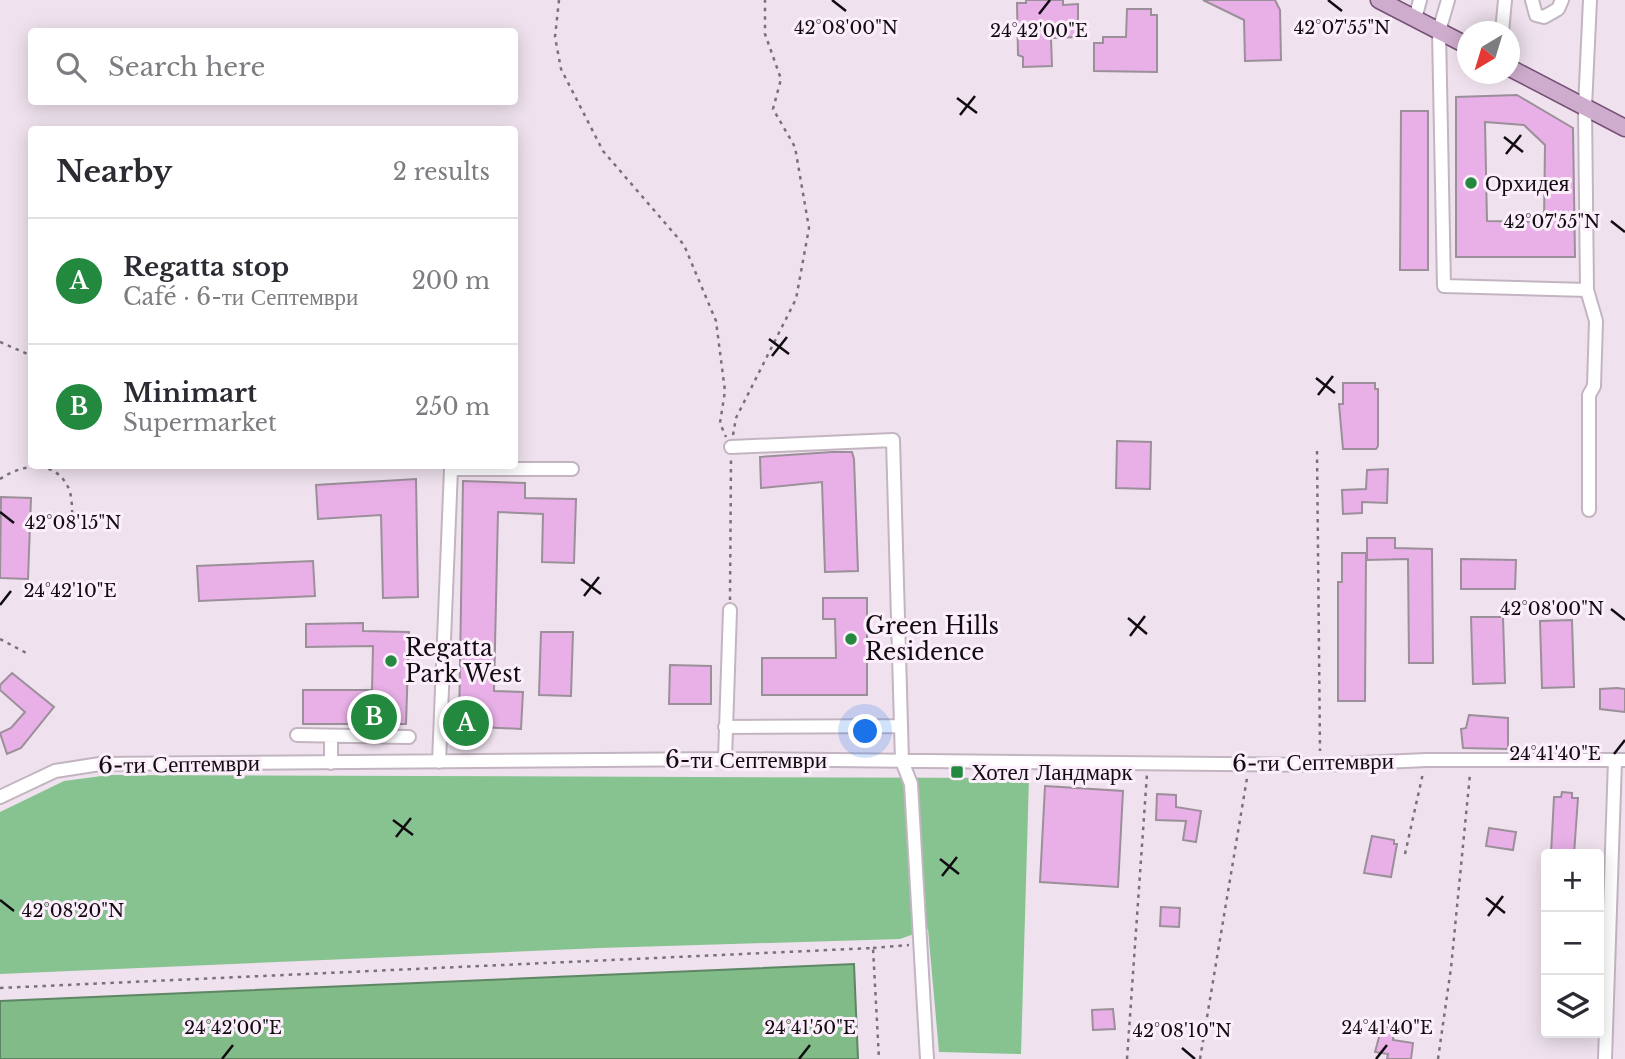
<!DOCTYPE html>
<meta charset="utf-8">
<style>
body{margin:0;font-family:"Libre Baskerville",serif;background:#f2f2f3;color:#2b2b33}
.controls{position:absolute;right:21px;bottom:21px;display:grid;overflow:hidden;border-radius:7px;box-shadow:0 4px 18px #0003}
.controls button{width:63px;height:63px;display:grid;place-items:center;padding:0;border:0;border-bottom:2px solid #e1e1e2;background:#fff;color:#2b2b33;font:35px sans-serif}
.compass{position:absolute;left:1457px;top:21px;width:63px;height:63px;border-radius:50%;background:#fff;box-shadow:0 4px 18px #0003;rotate:218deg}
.you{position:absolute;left:866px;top:732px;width:24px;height:24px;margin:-18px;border:5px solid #fff;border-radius:50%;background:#1a73e8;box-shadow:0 0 0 10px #1a73e833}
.badge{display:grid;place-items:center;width:46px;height:46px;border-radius:50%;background:#22893e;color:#fff;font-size:23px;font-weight:700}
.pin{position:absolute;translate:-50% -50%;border:4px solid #fff;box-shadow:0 2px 7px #0006}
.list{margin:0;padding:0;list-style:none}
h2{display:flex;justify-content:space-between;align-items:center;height:91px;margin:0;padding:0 28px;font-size:30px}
h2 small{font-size:23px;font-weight:400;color:#7c7c81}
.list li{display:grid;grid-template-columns:46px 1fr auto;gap:21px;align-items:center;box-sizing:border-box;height:126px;padding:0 28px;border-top:2px solid #e1e1e2}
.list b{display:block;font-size:26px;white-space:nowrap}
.list p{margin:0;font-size:23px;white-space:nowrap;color:#7c7c81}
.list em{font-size:23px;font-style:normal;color:#7c7c81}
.icon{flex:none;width:38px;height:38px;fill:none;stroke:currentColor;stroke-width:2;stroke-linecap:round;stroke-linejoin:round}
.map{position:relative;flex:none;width:1625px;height:1059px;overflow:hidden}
.search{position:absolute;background:#fff;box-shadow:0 4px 18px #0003;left:28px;top:28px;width:490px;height:77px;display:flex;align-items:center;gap:18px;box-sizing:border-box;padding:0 24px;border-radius:7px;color:#7c7c81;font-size:26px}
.panel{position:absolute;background:#fff;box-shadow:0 4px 18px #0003;left:28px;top:126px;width:490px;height:343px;border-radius:7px}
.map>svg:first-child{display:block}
.forest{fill:#87c390}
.water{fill:#80bb88;stroke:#5e8664;stroke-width:2}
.building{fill:#e8b0e6;stroke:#9b8f9a;stroke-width:2;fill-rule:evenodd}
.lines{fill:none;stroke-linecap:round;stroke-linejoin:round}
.minor-casing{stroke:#c2b5c1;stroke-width:16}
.major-casing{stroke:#775075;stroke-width:19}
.path{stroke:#797179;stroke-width:2.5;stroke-dasharray:3.5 5;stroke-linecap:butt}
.minor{stroke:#fff;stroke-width:12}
.major{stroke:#ceaccd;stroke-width:16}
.ticks{fill:none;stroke:#100c10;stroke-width:2.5}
.poi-dot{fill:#22893e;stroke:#fceffb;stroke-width:2.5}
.labels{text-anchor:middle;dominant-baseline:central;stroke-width:6;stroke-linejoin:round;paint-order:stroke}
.poi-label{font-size:23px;fill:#100c10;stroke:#fceffb;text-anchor:start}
.street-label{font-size:23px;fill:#100c10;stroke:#fceffb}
.ticks-label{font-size:18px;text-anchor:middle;fill:#100c10;stroke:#fceffb;stroke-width:6;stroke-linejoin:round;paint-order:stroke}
</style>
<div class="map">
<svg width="1625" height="1059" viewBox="0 0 1625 1059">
<rect width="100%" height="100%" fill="#efe2ee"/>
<path class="forest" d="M109,775L1029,778L1021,1054L939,1052L928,929L900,939L600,948L0,974V812L64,781Z"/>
<path class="water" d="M854,964L858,1059H0V1001Z"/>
<path class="building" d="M1026,0H1063V5L1078,4V37L1051,38L1052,66L1023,67V57L1018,55L1017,3H1026Z
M1203,0H1275L1280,10L1281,60L1245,61L1244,20Z
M1127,9H1151V15H1157V72L1094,71V43H1103V37H1126Z
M1517,95L1573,128L1575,257H1456V97ZM1485,122L1524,125L1545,145L1544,222L1487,221Z
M1401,111H1428V270H1400Z
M1343,383H1375V389H1378V446L1376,449H1343L1339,404H1343Z
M1117,441L1151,442L1150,489L1116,488Z
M832,452H852L854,459L858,571L825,572L822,482L761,488L760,457Z
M1388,469L1387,503L1362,502V513L1343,514L1342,490L1366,489L1367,470Z
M416,479L418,597L383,598L381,515L318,519L316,485Z
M463,481L525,483V498L576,499L574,563L542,562L543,514L498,512L494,691L523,692L521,729L459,726Z
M1,497L31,498L28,579L0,578Z
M1367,538H1395V548L1432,549L1433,663H1409L1408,559L1367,560Z
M1342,553H1366L1365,701H1338V582H1342Z
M1461,559L1516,560L1515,589H1461Z
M313,561L315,596L199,601L197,566Z
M823,598H867V695H762V658H836L835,619H823Z
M1471,617H1503L1505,683L1473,684Z
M1572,620L1574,687L1542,688L1540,621Z
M363,623V631L409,632L406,724H303V690H372L373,646L306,647V624Z
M541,632H573L571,696L539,695Z
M670,665L711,666V704H669Z
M12,673L54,707L21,748L7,754L0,733L11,728L25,712L0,690V685Z
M1617,688L1625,689V712L1600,709V689Z
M1469,715L1508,718V749L1463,748L1461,729L1466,728Z
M1045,786L1123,791L1118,887L1040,882Z
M1562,792L1572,793V798H1578L1574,854H1551L1554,797H1561Z
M1157,794L1176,795V807L1201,811L1196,842L1183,840L1186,821L1156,820Z
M1489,828L1516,832L1513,850L1486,846Z
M1372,836L1394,840V844H1397L1391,877L1364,873Z
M1161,907L1180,908L1179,927L1160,926Z
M1113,1009L1115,1029L1093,1030L1092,1010Z
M1382,1026L1394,1027L1393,1040L1413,1043L1411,1059H1387L1388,1054L1375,1052Z"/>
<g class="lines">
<defs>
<path id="minor" d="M1448,0L1439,31L1444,286L1587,290L1585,107L1590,0
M1532,0L1536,15L1544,17L1558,9L1562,0
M1415,19L1420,0
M1502,32L1505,0
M1587,290L1596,321L1594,386L1589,395V510
M731,447L893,440L902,761L911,784L927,1059
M725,727L901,726
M297,735L409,737
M725,759L730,610
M439,762L451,469H572
M331,763V736
M0,797L55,771L100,764L725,759L1320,765L1426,760H1625
M1605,1059L1615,760"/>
<path id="major" d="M1379,0L1468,46
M1510,68L1625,128"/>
</defs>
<use href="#minor" class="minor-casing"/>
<use href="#major" class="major-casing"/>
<path class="path" d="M559,0L555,37L561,69L603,151L684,245L716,321L725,391L720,423L726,437
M0,342L32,356
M733,435L736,418L796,299L809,228L795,147L773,109L781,79L765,34V0
M1317,451L1320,751
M0,479C23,463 59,459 70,492C73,504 72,519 72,531
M730,600L731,459
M0,639L30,655
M1405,854L1423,773
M873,948L909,945
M0,988L873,948L879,1059
M1127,1059L1147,774
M1200,1059L1247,778
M1438,1059L1451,968L1470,774"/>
<use href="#minor" class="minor"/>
<use href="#major" class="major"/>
</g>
<path class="ticks" d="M832,0L846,11M1328,0L1342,11M1039,14L1050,0M957,98L977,113M960,115L975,96M1504,137L1523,152M1506,154L1521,135M1611,221L1625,232M769,339L789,354M772,356L787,337M1316,378L1335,393M1318,395L1333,376M0,512L14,523M581,579L601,594M584,596L599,577M0,605L11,591M1611,609L1625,620M1128,618L1147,634M1130,636L1145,616M1614,754L1625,740M393,820L413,835M396,837L411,818M940,859L959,874M942,876L957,857M1486,898L1505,913M0,900L14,911M1488,916L1503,896M1182,1048L1195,1059M222,1059L233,1045M799,1059L810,1045M1376,1059L1387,1045"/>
<g class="poi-dot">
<circle cx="1471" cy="183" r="7"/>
<circle cx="851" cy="639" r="7"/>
<circle cx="391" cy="661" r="7"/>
<rect x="950" y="765" width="14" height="14" rx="3.5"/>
</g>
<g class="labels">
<g class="poi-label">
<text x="1485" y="183">Орхидея</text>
<text x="865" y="626">Green Hills<tspan x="865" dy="26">Residence</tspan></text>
<text x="405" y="648">Regatta<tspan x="405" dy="26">Park West</tspan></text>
<text x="971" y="772">Хотел Ландмарк</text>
</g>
<g class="street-label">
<text x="746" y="760">6-ти Септември</text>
<text transform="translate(1313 762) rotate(-1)">6-ти Септември</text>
<text transform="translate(179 764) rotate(-1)">6-ти Септември</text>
</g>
</g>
<g class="ticks-label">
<text x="846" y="34">42°08'00"N</text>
<text x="1342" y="34">42°07'55"N</text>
<text x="1039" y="37">24°42'00"E</text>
<text x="1552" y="228">42°07'55"N</text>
<text x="73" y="529">42°08'15"N</text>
<text x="70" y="597">24°42'10"E</text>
<text x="1552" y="615">42°08'00"N</text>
<text x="1555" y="760">24°41'40"E</text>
<text x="73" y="917">42°08'20"N</text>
<text x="233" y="1034">24°42'00"E</text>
<text x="810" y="1034">24°41'50"E</text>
<text x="1387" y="1034">24°41'40"E</text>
<text x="1182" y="1037">42°08'10"N</text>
</g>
</svg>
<div class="controls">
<button>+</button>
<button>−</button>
<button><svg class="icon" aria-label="layers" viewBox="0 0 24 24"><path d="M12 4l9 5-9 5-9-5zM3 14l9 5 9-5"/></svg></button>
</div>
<svg class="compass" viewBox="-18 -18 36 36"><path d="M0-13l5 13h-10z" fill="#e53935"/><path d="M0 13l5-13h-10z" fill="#7c7c81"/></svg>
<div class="you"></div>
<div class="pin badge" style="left:466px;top:723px">A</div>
<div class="pin badge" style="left:374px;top:717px">B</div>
<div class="search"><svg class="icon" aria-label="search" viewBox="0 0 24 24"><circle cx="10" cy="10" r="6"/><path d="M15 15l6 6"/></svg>Search here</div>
<section class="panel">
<h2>Nearby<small>2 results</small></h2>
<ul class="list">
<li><span class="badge">A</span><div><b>Regatta stop</b><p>Café · 6-ти Септември</p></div><em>200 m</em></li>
<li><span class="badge">B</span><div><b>Minimart</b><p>Supermarket</p></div><em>250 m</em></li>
</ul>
</section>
</div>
